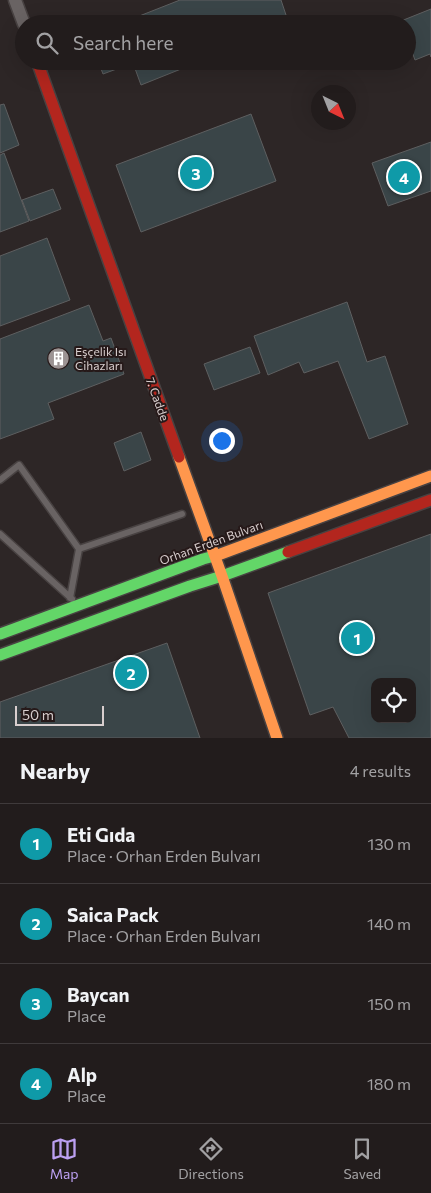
<!DOCTYPE html>
<meta charset="utf-8">
<style>
body{margin:0;font-family:Commissioner,sans-serif;background:#2a2525;color:#f1f3f6}
.controls{position:absolute;right:15px;bottom:15px;display:grid;overflow:hidden;border-radius:10px;box-shadow:0 5px 20px #0002}
.controls button{width:45px;height:45px;display:grid;place-items:center;padding:0;border:0;border-bottom:1px solid #3f3a3b;background:#221c1c;color:#f1f3f6;font:25px sans-serif}
.compass{position:absolute;left:311px;top:85px;width:45px;height:45px;border-radius:50%;background:#221c1c;box-shadow:0 5px 20px #0002;rotate:137deg}
.scale{position:absolute;left:15px;bottom:12px;width:89px;box-sizing:border-box;padding-left:5px;border:2px solid #d8cece;border-top:0;font-size:14px;line-height:18px;white-space:nowrap;color:#d8cece;-webkit-text-stroke:4px #261919;paint-order:stroke}
.you{position:absolute;left:221px;top:440px;width:18px;height:18px;margin:-12px;border:4px solid #fff;border-radius:50%;background:#1a73e8;box-shadow:0 0 0 8px #1a73e833}
.badge{display:grid;place-items:center;width:32px;height:32px;border-radius:50%;background:#bca0f2;color:#fff;font-size:16px;font-weight:700}
.pin{position:absolute;translate:-50% -50%;border:2px solid #fff;box-shadow:0 1px 5px #0006}
.list{margin:0;padding:0;list-style:none}
h2{display:flex;justify-content:space-between;align-items:center;height:65px;margin:0;padding:0 20px;font-size:21px}
h2 small{font-size:16px;font-weight:400;color:#a2a1a3}
.list li{display:grid;grid-template-columns:32px 1fr auto;gap:15px;align-items:center;box-sizing:border-box;height:80px;padding:0 20px;border-top:1px solid #3f3a3b}
.list b{display:block;font-size:19px;white-space:nowrap}
.list p{margin:0;font-size:16px;white-space:nowrap;color:#a2a1a3}
.list em{font-size:16px;font-style:normal;color:#a2a1a3}
.icon{flex:none;width:28px;height:28px;fill:none;stroke:currentColor;stroke-width:2;stroke-linecap:round;stroke-linejoin:round}
.map{position:relative;flex:none;width:431px;height:738px;overflow:hidden}
.search{position:absolute;background:#221c1c;box-shadow:0 5px 20px #0002;left:15px;right:15px;top:15px;height:55px;display:flex;align-items:center;gap:12px;box-sizing:border-box;padding:0 18px;border-radius:28px;color:#a2a1a3;font-size:19px}
.sheet{height:385px;background:#221c1c}
nav{display:flex;justify-content:space-around;align-items:center;box-sizing:border-box;height:70px;border-top:1px solid #3f3a3b;background:#221c1c;font-size:14px;color:#a2a1a3}
nav a{display:grid;justify-items:center;gap:2px}
nav .on{color:#bca0f2}
.map>svg:first-child{display:block}
.building{fill:#3a4548;stroke:#5e5f60;fill-rule:evenodd}
.lines{fill:none;stroke-linecap:round;stroke-linejoin:round}
.lane-casing{stroke:#484242;stroke-width:9}
.street-casing{stroke:#484242;stroke-width:15}
.fast-casing{stroke:#484242;stroke-width:14}
.slow-casing{stroke:#484242;stroke-width:14}
.jam-casing{stroke:#484242;stroke-width:14}
.lane{stroke:#696363;stroke-width:6}
.street{stroke:#696363;stroke-width:12}
.fast{stroke:#63d668;stroke-width:11}
.slow{stroke:#ff974d;stroke-width:11}
.jam{stroke:#b3261e;stroke-width:11}
.labels{text-anchor:middle;dominant-baseline:central;stroke-width:4;stroke-linejoin:round;paint-order:stroke}
.poi-label{font-size:12px;fill:#d8cece;stroke:#261919;text-anchor:start}
.street-label{font-size:12px;fill:#d8cece;stroke:#261919}
</style>
<div class="map">
<svg width="431" height="738" viewBox="0 0 431 738">
<rect width="100%" height="100%" fill="#2d2626"/>
<path class="building" d="M180,0H281L289,24H119Z
M431,9V57L430,54L415,60L407,38V24H402L401,21Z
M98,61H201L141,85L133,63L103,74Z
M4,104L19,145L0,153V105Z
M251,114L276,181L141,232L116,165Z
M431,142V191L388,206L372,163Z
M4,153L29,221L0,232V155Z
M53,189L61,209L30,221L22,200Z
M47,238L70,300L0,326V256Z
M347,302L367,362L385,356L408,424L369,439L338,361L304,373L299,362L268,375L254,336Z
M89,305L103,341L111,338L124,374L48,403L54,419L0,439V339Z
M250,347L260,373L214,390L204,364Z
M141,432L151,460L124,471L114,443Z
M431,534V738H349L333,707L310,715L268,593ZM375,682H412V719H375Z
M167,643L200,738H0V702Z"/>
<g class="lines">
<defs>
<path id="lane" d="M0,480L19,465L79,549
M0,534L72,599
M70,598L79,549L182,514"/>
<path id="street" d="M15,0L24,24"/>
<path id="fast" d="M0,634L203,559L218,555
M0,655L190,586L222,576L288,552"/>
<path id="slow" d="M179,457L222,576L277,738
M218,555L431,476"/>
<path id="jam" d="M37,61L179,457
M288,552L431,500"/>
</defs>
<use href="#lane" class="lane-casing"/>
<use href="#street" class="street-casing"/>
<use href="#fast" class="fast-casing"/>
<use href="#slow" class="slow-casing"/>
<use href="#jam" class="jam-casing"/>
<use href="#lane" class="lane"/>
<use href="#street" class="street"/>
<use href="#fast" class="fast"/>
<use href="#slow" class="slow"/>
<use href="#jam" class="jam"/>
</g>
<defs>
<symbol id="building-disc" viewBox="-11 -11 22 22"><circle r="9.5" fill="#9c9393" stroke="#261919"/><path d="M-4-6H4V6H1V3H-1V6H-4ZM-2.5-4.3h1.7v1.8h-1.7ZM.8-4.3h1.7v1.8H.8ZM-2.5-1h1.7V.8h-1.7ZM.8-1h1.7V.8H.8Z" fill="#fff"/></symbol>
</defs>
<g fill-rule="evenodd">
<use href="#building-disc" x="46" y="346" width="25" height="25"/>
</g>
<g class="labels">
<g class="poi-label">
<text x="75" y="351">Eşçelik Isı<tspan x="75" dy="14">Cihazları</tspan></text>
</g>
<g class="street-label">
<text transform="translate(158 399) rotate(70)">7. Cadde</text>
<text transform="translate(211 542) rotate(-20)">Orhan Erden Bulvarı</text>
</g>
</g>
</svg>
<div class="controls">
<button><svg class="icon" aria-label="locate" viewBox="0 0 24 24"><circle cx="12" cy="12" r="6"/><path d="M12 2v4M12 18v4M2 12h4M18 12h4"/></svg></button>
</div>
<svg class="compass" viewBox="-18 -18 36 36"><path d="M0-13l5 13h-10z" fill="#e53935"/><path d="M0 13l5-13h-10z" fill="#a2a1a3"/></svg>
<div class="scale">50 m</div>
<div class="you"></div>
<div class="pin badge" style="left:357px;top:638px;background:#0f9aa8">1</div>
<div class="pin badge" style="left:131px;top:673px;background:#0f9aa8">2</div>
<div class="pin badge" style="left:196px;top:173px;background:#0f9aa8">3</div>
<div class="pin badge" style="left:404px;top:177px;background:#0f9aa8">4</div>
<div class="search"><svg class="icon" aria-label="search" viewBox="0 0 24 24"><circle cx="10" cy="10" r="6"/><path d="M15 15l6 6"/></svg>Search here</div>
</div>
<section class="sheet">
<h2>Nearby<small>4 results</small></h2>
<ul class="list">
<li><span class="badge" style="background:#0f9aa8">1</span><div><b>Eti Gıda</b><p>Place · Orhan Erden Bulvarı</p></div><em>130 m</em></li>
<li><span class="badge" style="background:#0f9aa8">2</span><div><b>Saica Pack</b><p>Place · Orhan Erden Bulvarı</p></div><em>140 m</em></li>
<li><span class="badge" style="background:#0f9aa8">3</span><div><b>Baycan</b><p>Place</p></div><em>150 m</em></li>
<li><span class="badge" style="background:#0f9aa8">4</span><div><b>Alp</b><p>Place</p></div><em>180 m</em></li>
</ul>
</section>
<nav>
<a class="on"><svg class="icon" aria-label="map" viewBox="0 0 24 24"><path d="M3 6l6-2 6 2 6-2v14l-6 2-6-2-6 2zM9 4v14M15 6v14"/></svg>Map</a>
<a><svg class="icon" aria-label="directions" viewBox="0 0 24 24"><path d="M12 3l9 9-9 9-9-9zM9 14v-3h6M13 9l2 2-2 2"/></svg>Directions</a>
<a><svg class="icon" aria-label="saved" viewBox="0 0 24 24"><path d="M7 4h10v16l-5-4-5 4z"/></svg>Saved</a>
</nav>
